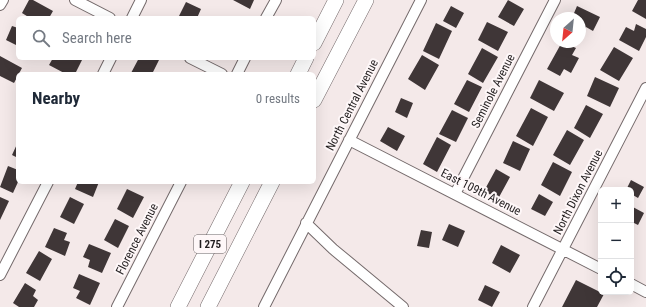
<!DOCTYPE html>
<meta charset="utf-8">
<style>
body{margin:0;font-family:"Roboto Condensed",sans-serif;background:#f2f2f3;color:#1f2937}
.controls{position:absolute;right:12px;bottom:12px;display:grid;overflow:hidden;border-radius:6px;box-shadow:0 4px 16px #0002}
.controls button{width:36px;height:36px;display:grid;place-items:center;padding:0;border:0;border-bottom:1px solid #e0e1e3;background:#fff;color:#1f2937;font:20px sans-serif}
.compass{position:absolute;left:550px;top:12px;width:36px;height:36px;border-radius:50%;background:#fff;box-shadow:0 4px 16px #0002;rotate:207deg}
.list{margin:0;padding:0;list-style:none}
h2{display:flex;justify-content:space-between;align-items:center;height:52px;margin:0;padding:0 16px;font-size:17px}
h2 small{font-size:13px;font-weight:400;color:#747a83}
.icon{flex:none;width:22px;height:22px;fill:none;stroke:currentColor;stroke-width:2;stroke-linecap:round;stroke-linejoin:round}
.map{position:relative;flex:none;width:646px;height:307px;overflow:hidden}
.search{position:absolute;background:#fff;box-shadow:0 4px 16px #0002;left:16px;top:16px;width:300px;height:44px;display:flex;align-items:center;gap:10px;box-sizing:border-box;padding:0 14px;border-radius:6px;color:#747a83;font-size:15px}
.panel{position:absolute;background:#fff;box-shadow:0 4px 16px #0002;left:16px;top:72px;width:300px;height:112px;border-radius:6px}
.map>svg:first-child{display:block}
.building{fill:#3f3637}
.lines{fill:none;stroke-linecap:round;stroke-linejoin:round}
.minor-casing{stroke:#746a6b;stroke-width:12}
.highway-casing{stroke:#746a6b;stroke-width:16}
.minor{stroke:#fff;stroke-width:10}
.highway{stroke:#fff;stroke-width:15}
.labels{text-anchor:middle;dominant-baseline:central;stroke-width:4;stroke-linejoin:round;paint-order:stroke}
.shield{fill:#fef7f8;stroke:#645f60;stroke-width:1}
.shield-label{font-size:11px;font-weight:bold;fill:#221e1f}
.street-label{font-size:12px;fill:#221e1f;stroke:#fef7f8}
</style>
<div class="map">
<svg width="646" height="307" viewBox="0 0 646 307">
<rect width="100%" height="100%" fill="#f4e9e9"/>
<path class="building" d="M29,0H33L53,11L49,18H30L22,13Z
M233,0H254L250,9Z
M508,0L524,9L514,26L498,17Z
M638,0H646V19L632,11Z
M186,2L201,9L197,18H178Z
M451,6L464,13L456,28L443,21Z
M577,6L600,17L593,31L586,27L582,34L580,32V18H572Z
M487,22L508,32L498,51L478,40Z
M436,23L452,31L439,59L423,51Z
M636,24L646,29V37L639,51L619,40L626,27L634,31Z
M12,26L18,28V46L6,40Z
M562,42L576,48L572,55L579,58L571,73L564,69L560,76L547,69Z
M614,47L633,58L619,81L600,70Z
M482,48L498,57L483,83L468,74Z
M422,55L439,65L425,90L408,79Z
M0,56L22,68L14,83L0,76Z
M53,58H83L75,74H66L49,65Z
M139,58H154L159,60L152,74L131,73Z
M595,77L619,88L610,107L587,96Z
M467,80L482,87L469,112L454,104Z
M539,80L564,93L554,111L530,98Z
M401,98L413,103L407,118L395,112Z
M586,105L603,114L590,138L574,128Z
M531,108L548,117L533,146L516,136Z
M452,110L468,118L456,142L439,134Z
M388,127L405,136L397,151L380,141Z
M567,130L584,140L570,165L553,155Z
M437,137L451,145L437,172L423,164Z
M513,141L530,149L520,171L503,163Z
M18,142V158L12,155Z
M553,162L572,172L560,196L541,185Z
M8,166L18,170V182L13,193L0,187Z
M496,169L510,177L498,199L484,191Z
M631,180L644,187L638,198L631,194V190H626Z
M78,182H99L93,197L75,189Z
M127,189L144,197L133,218L117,209Z
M539,194L553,202L545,216L531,209Z
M0,197L9,201L0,220Z
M70,197L84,204L74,224L60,217Z
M631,206L644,213L638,225L632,222L631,224Z
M115,219L129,226L118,248L104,240Z
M449,224L465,231L458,247L442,240Z
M54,228L67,233L64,240L70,242L65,256L45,247Z
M421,230L432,232L429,248L417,246Z
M89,244L111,253L102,273L88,267L90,260L83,257Z
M501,245L520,255L510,273L492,263Z
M39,251L52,259L40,281L26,273Z
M79,274L100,283L90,305L76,298L80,291L73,288Z
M576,280L604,294L597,307H562Z
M25,283L36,290L33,296L38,300L34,307H19L13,303Z
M485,285L500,292L492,307L478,300Z"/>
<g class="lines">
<defs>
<path id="minor" d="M75,0L110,18
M0,5L3,0
M132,18L141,0
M266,18L276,0
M190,58L222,74
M103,74L111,58
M237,74L245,58
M349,140L601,269
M455,194L555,0
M306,223L333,249L403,307
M0,275L48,182
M631,284L646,292
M117,307L181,182
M264,307L421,0
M533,307L646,88"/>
<path id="highway" d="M314,43L336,0
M298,74L306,58
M314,100L366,0
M178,307L242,182
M208,307L272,182"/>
</defs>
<use href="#minor" class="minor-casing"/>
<use href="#highway" class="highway-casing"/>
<use href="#minor" class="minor"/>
<use href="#highway" class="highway"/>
</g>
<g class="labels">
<rect class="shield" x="194" y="235" width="32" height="18" rx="3"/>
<g class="shield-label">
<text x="210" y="244">I 275</text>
</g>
<g class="street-label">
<text transform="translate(493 91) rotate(-63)">Seminole Avenue</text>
<text transform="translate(352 105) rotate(-63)">North Central Avenue</text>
<text transform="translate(481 192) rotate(27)">East 109th Avenue</text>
<text transform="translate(578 192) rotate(-63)">North Dixon Avenue</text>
<text transform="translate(137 239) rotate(-63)">Florence Avenue</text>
</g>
</g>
</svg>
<div class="controls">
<button>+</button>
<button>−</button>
<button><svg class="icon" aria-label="locate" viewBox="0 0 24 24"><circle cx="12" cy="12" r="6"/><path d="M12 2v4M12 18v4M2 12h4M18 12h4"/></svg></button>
</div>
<svg class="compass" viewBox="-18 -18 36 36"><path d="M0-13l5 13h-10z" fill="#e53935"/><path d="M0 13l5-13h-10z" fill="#747a83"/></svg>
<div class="search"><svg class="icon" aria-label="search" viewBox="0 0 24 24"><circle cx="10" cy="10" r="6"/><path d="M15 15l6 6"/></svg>Search here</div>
<section class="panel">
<h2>Nearby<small>0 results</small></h2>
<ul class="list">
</ul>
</section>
</div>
